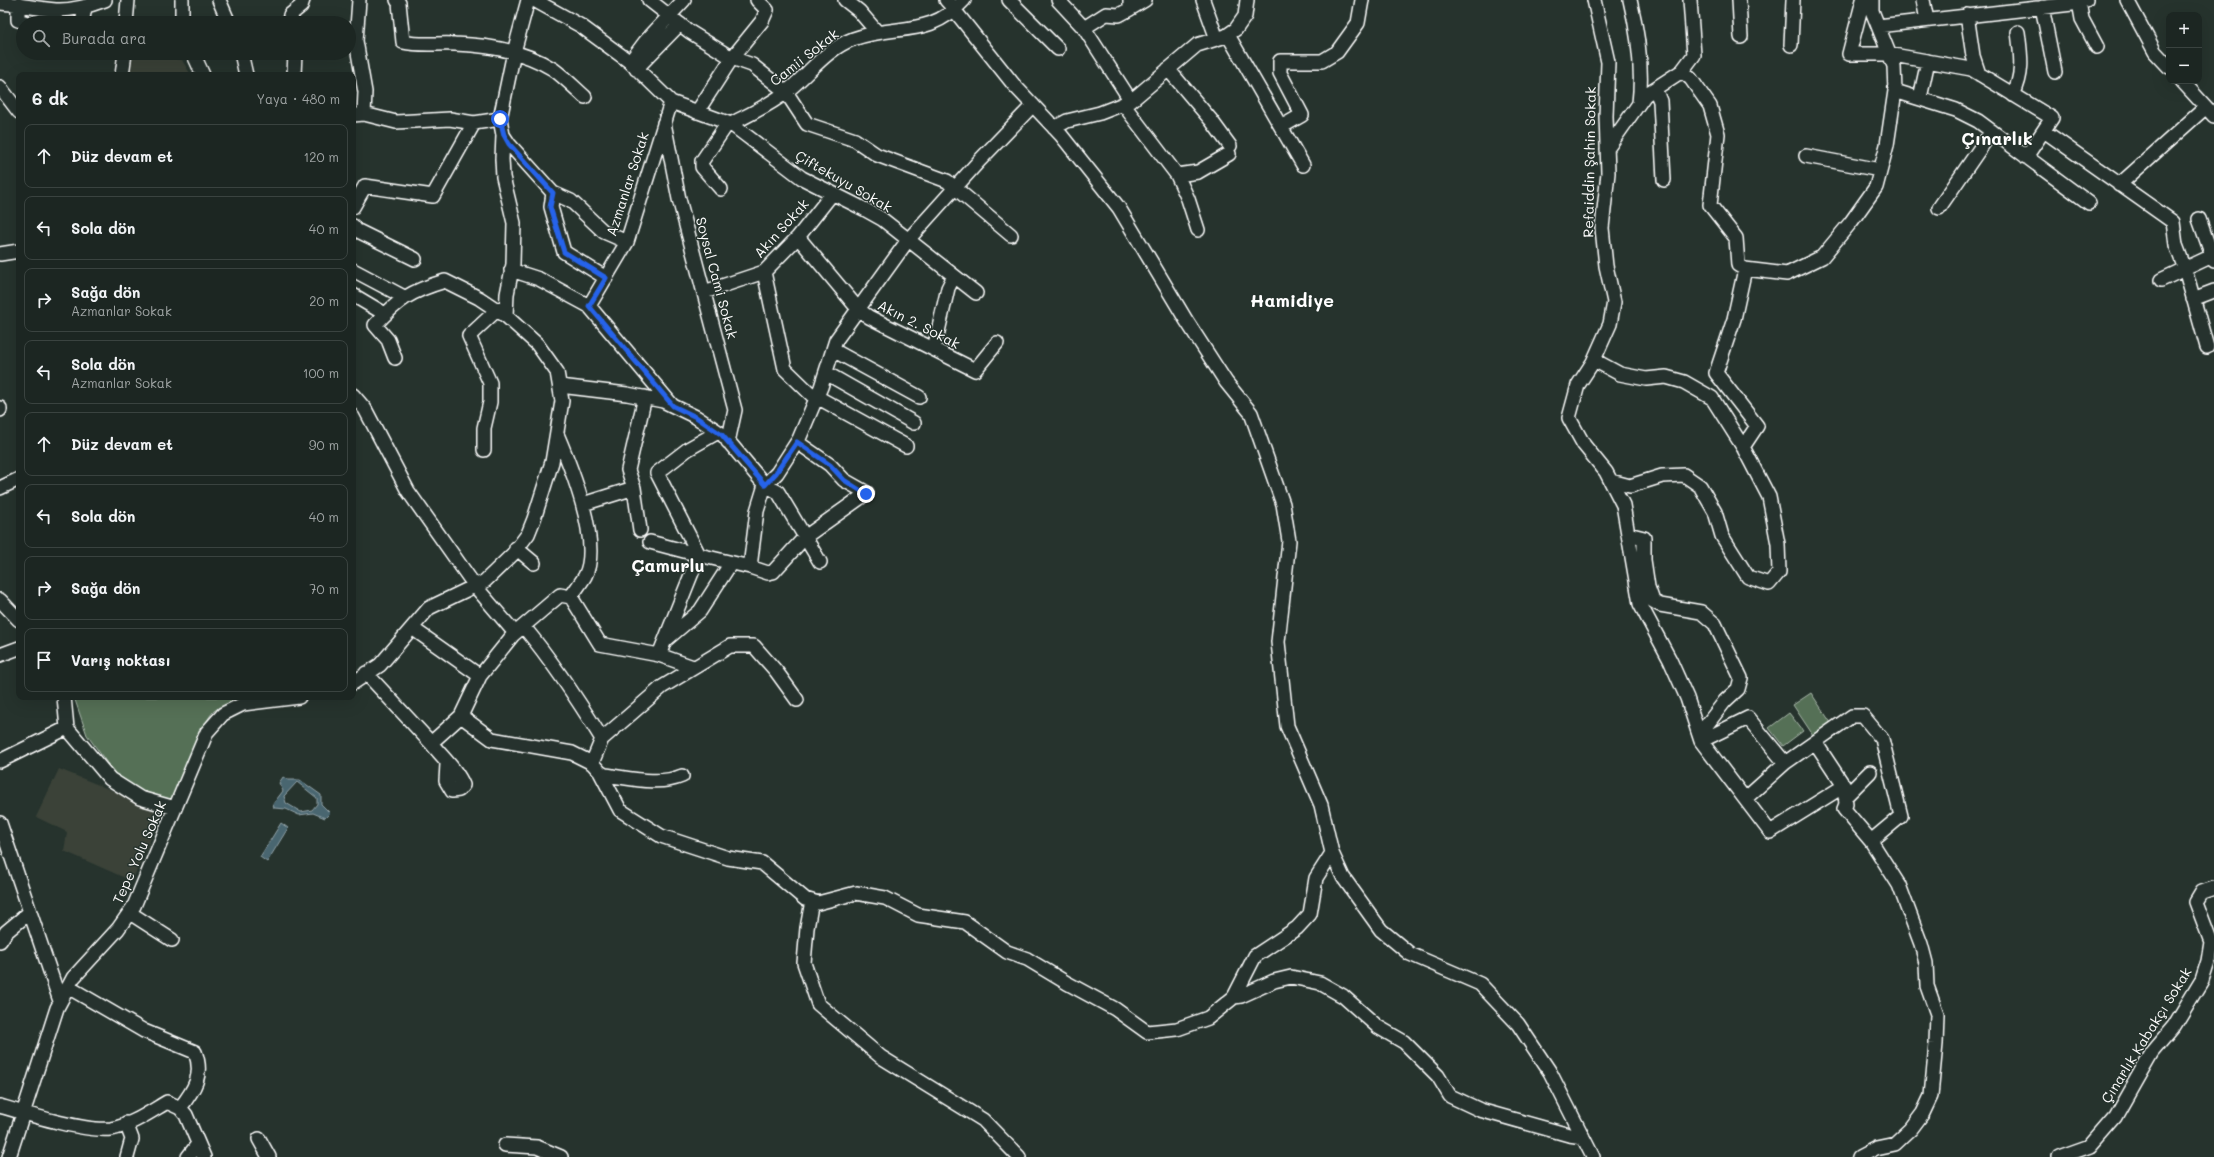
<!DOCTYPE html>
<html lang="tr">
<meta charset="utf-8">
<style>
body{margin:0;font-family:Mali,sans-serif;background:#252e2a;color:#f1f3f6}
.controls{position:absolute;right:12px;top:12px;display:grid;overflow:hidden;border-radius:8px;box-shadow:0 4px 16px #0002}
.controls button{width:36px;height:36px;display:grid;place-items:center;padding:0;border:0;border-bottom:1px solid #3a4340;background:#1c2622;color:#f1f3f6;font:20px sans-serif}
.stop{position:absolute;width:12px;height:12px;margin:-9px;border:3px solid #2563eb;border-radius:50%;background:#fff}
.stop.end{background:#2563eb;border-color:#fff;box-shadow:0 1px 4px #0008}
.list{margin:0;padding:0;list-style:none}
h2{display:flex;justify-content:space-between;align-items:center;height:52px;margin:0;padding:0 16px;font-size:17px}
h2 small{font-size:13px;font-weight:400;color:#a0a5a5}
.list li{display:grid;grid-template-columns:26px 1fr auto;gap:12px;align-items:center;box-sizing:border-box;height:64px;margin:0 8px 8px;padding:0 8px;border:1px solid #3a4340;border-radius:8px}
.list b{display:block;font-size:15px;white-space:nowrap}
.list p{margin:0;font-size:13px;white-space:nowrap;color:#a0a5a5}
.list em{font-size:13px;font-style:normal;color:#a0a5a5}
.icon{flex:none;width:22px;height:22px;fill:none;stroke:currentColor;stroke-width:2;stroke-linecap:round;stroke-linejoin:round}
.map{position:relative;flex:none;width:2214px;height:1157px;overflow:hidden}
.search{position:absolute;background:#1c2622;box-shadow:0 4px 16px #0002;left:16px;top:16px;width:340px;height:44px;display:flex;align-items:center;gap:10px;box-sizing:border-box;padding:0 14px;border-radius:22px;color:#a0a5a5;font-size:15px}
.panel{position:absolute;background:#1c2622;box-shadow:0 4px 16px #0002;left:16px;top:72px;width:340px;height:628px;border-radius:8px}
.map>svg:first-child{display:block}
.built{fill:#3a4238}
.green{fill:#547057;stroke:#aab8ab}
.water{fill:#4a6670;stroke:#92a3a9;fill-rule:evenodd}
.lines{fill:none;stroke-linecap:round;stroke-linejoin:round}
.minor-casing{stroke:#fff;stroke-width:16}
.minor{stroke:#26332d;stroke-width:13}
.route{stroke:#2563eb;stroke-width:5}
.labels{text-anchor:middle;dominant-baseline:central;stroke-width:3;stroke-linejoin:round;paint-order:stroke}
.street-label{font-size:14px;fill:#fff;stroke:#26332d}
.district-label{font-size:18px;font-weight:bold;fill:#fff;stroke:#26332d}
</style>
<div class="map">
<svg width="2214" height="1157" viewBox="0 0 2214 1157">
<rect width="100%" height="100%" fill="#26332d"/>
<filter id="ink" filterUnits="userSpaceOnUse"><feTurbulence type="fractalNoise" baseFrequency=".025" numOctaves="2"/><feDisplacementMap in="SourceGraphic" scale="8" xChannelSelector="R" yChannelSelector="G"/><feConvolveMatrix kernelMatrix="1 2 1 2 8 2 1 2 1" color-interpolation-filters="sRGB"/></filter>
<g filter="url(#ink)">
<path class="built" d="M132,53L182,60L191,75H129Z
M59,769L163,811L132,881L64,851L67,832L36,817Z"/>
<path class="green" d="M1811,693L1831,723L1813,735L1793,705Z
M74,697H248C239,698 222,705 214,711C203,721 179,783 171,800L137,792L115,774L87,735Z
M1789,713L1803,731L1783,746L1769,728Z"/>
<path class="water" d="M283,777L288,780H300L321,795V804L330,813L325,818L313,813L299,815L286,809L274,808L273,804L283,791L279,783ZM297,782L317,798V804L312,810L301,812L286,803L284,796Z
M281,823L288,828L267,862L260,857Z"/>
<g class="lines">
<defs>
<path id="minor" d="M182,0V23
M219,0L229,23
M359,0L356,41L365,92L364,114
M397,0L399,3L403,42C420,46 438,43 455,44C489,45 524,51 553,69C564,77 575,88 585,97
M534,0L581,26L630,62L671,102L731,124L802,178L864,209L882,219L976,293
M649,0L690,32L732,58L752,65L786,92L807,124L855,140L877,155L947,181L1011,235
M845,0L859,11L877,32
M946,0L955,10
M1009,0L1058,49
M1058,0L1084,28L1131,101
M1130,0V9L1145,0
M1203,0L1217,39
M1594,0L1608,62L1606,116L1608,173L1602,228L1606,266L1614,302L1610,324L1593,362L1578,385L1569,418L1584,445L1606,472L1623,505L1640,604L1670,660L1687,698L1701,741L1770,832L1844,786L1815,742
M1630,0C1638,33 1643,69 1639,103
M1739,0L1741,37
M1863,0L1849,54H1888L1971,69L2052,118L2026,157
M1923,0L1927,20
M2127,0L2155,52L2169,67
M2079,2L2082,19L2097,47
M0,3C19,4 37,9 56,10C73,11 89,6 105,0
M18,4V20L27,23
M2042,7L2055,72
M955,11L1014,85L1061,135L1119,208L1186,320L1226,382L1251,413L1283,504L1289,541L1278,642L1287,726L1321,805L1332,853L1343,877L1381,930L1410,954L1480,984L1518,1024L1550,1072L1593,1157
M1967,15L1973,56L1979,74
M55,23L56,10
M82,23L85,8
M126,23L128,0
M293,23L290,15L301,6L303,0
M1878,26L2072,4L2086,0
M1084,28L1106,14L1119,15L1130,9
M1228,35L1303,165
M1791,45L1793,0
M193,53L203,75
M241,53L246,75
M630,62L645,42L684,0
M636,69L680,24
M1168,69L1211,120L1230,146
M1682,71L1691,79L1710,106L1718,134L1710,205L1736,238L1738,265L1745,269L1787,274L1822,257L1851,222L1876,187L1887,145L1895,91L1894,66L1872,11V0
M122,75L125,53
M294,75L295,53
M2182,81L2214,116
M0,87L19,112
M1655,89L1660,101L1664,180
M1895,91L1956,110L1978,121L2089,203
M2013,95C2024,73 2021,56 2018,32
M1920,98L1928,61
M671,102L627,242L589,306L672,405
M1123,104L1177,175L1188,199L1198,230
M697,112L732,58L762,21L767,10L757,0
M353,115L364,114L396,122L450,119L474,123L500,119
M664,123L679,199L735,410L728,442
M731,124C750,114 770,105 786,92C808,75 826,49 853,39C896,23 929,39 964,0
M1281,127L1302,115L1280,73V61H1322L1337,52L1358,23L1362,0
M1054,128L1067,121L1100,113L1131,101L1197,45L1226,36L1236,29L1245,16L1247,0
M2044,131L2173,222L2176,245L2185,269L2207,347
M503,135L509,144L553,193L571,201L604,232L627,242
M1607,149L1645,95L1682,71L1694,55L1690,0
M1806,156L1880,170
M1177,175L1198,172L1229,154
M2119,185L2206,107
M721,189L702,167V161L728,123
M553,193L551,207L564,252L606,278
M353,207L365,186L433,196L474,123
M1939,208L1992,131
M2199,219L2214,261
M353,226L356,230L415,259
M798,237L859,310L869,317L975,370L997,343
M0,254L19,251
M353,270L404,297
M511,270L539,279L589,306
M764,272L785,369L816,399
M2161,280L2212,256
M704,292L764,272L798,237L832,194
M353,295L385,314
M2193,299L2214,291
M934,349L948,288L954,276
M833,350L919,397
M395,358L388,340L375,325C399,299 411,291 445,281L479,298L506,316
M1594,360L1620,374L1646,379L1666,377L1684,382L1712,398L1743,447L1769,497L1778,544L1779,572L1769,584L1748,577L1722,536L1715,512L1700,486L1684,475L1662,476L1630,486L1611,481
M826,373L914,423
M560,386L627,394L663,401L696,417L723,435L765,485L778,492L805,537L867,493L844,480L830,465L797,442
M353,395L365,409L408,491L475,586L515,633
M817,397L906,446
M0,408V410
M557,434C571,467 602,543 585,576C581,583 575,590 571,597L600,644L659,655
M1743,447L1757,426L1716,373L1734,319L1745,269
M484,450V428L490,402V383L469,336L498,309
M0,488L19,479
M634,488L640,530
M583,504L634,488L628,470L645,397
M1628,534L1644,538V560L1648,587L1653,601L1660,605L1701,612L1715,624L1741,678L1738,689L1725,701L1699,735
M650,542L699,555
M516,548L534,563
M699,555L657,473L688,449L718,432
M750,567L757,511L765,485L777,473L799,439L821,387L836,340L908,240L980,160L1033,105
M0,600L19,620
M524,627C553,662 578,700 602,739
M667,639L700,611L731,563
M0,655L19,648
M693,667L659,655L699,555L750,567L768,573L773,572L805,537L820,562
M366,673L431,743L461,716L480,676L412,628
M480,676L513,635L560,595L571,597
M353,683L380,665L429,608L485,581L513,554L528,534L534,519L552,462L562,401L557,372L537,344L506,316L507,294L513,264L514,223L503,177L502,159L503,135L500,119L514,52L528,0
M64,697L67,728L110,779L140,798L175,808
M461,716L492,739L572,753L592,763L602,739L662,687L730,646H754L776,671L797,700
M1701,741L1748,718L1785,763L1852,716H1863L1882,739L1901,816L1871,841L1844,809L1846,804L1844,786
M431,743C442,757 457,770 463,785L459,790L452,791L446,781L447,764
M0,761L67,728
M592,763L600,772L620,810L661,836L728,858L762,863L805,899L818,903L856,893L885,898L918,915L965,922L1007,952L1027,959L1067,983L1115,1009L1147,1032L1177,1029L1208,1018L1234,997L1255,956L1297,928L1310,914L1316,878L1332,853
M600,772L605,775C629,778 659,786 682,776
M1845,797L1870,772
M1745,799L1785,763
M0,823L60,1001
M812,901L807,928L804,963L818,1004L881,1057L983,1120L1019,1157
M130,913L172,940
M0,941L6,932L30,912
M68,987L144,1031L195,1052C204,1075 194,1090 180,1108
M1234,997L1241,996L1274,981L1291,977L1320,983L1343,996L1378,1027L1404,1042L1438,1076L1450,1096L1480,1110L1569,1135L1583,1137
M0,1106C27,1114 85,1132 111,1129C130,1126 150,1112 167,1102L180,1108L186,1115L204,1157
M126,1123L132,1139L127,1157
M259,1139L269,1157
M505,1145L537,1147L561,1157
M9,1157L57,1008L73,978L118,929L134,906L207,732L223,714L243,704L299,697
M188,1157L198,1144
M1859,1157L1876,1148L1895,1144L1911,1129L1923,1113L1931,1096L1936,1044L1937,1014L1927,986L1926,963L1921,944L1899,885L1871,841
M2059,1157L2090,1146L2115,1117L2152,1052L2174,1026L2202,980L2208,961L2211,942L2196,902L2202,892L2214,888"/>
</defs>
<use href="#minor" class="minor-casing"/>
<use href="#minor" class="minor"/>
</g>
</g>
<g class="lines" filter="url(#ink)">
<path class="route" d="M500,119L504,135L509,144L553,193L550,207L564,252L606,278L589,306L673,406L696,417L722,435L765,485L776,473L797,442L830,465L844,480L866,494"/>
</g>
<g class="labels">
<g class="street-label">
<text transform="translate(804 57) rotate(-38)">Camii Sokak</text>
<text transform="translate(1589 162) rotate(-89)">Refaiddin Şahin Sokak</text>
<text transform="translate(844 181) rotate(30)">Çiftekuyu Sokak</text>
<text transform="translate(627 184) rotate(-72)">Azmanlar Sokak</text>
<text transform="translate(781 228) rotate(-48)">Akın Sokak</text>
<text transform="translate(717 278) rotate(75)">Soysal Cami Sokak</text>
<text transform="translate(919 324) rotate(27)">Akın 2. Sokak</text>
<text transform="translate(139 852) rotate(-66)">Tepe Yolu Sokak</text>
<text transform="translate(2146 1035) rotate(-58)">Çınarlık Kabakçı Sokak</text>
</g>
<g class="district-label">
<text x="1997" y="138">Çınarlık</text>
<text x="1292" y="300">Hamidiye</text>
<text x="668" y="565">Çamurlu</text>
</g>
</g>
</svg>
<div class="controls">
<button>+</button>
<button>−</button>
</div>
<div class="stop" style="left:500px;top:119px"></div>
<div class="stop end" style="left:866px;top:494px"></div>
<div class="search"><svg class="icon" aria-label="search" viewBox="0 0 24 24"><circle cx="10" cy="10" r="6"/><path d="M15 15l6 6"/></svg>Burada ara</div>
<section class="panel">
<h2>6 dk<small>Yaya · 480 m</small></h2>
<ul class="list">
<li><svg class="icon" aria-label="ahead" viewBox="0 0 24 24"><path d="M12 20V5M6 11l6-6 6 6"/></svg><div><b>Düz devam et</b></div><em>120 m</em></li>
<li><svg class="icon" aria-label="left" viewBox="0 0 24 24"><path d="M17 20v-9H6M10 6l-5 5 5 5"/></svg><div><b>Sola dön</b></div><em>40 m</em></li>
<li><svg class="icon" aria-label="right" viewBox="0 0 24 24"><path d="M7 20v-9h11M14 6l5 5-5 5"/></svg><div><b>Sağa dön</b><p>Azmanlar Sokak</p></div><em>20 m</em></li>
<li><svg class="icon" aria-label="left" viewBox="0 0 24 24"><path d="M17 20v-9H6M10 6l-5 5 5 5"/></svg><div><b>Sola dön</b><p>Azmanlar Sokak</p></div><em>100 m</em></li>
<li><svg class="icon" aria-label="ahead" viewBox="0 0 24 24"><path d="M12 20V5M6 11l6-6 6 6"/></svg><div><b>Düz devam et</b></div><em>90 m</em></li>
<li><svg class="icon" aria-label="left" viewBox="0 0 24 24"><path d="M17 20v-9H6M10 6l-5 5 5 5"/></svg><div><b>Sola dön</b></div><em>40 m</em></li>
<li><svg class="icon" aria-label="right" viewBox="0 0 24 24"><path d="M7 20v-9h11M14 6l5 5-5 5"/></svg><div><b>Sağa dön</b></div><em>70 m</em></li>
<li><svg class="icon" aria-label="arrive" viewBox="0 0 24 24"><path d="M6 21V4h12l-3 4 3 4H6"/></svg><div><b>Varış noktası</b></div></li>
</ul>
</section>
</div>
